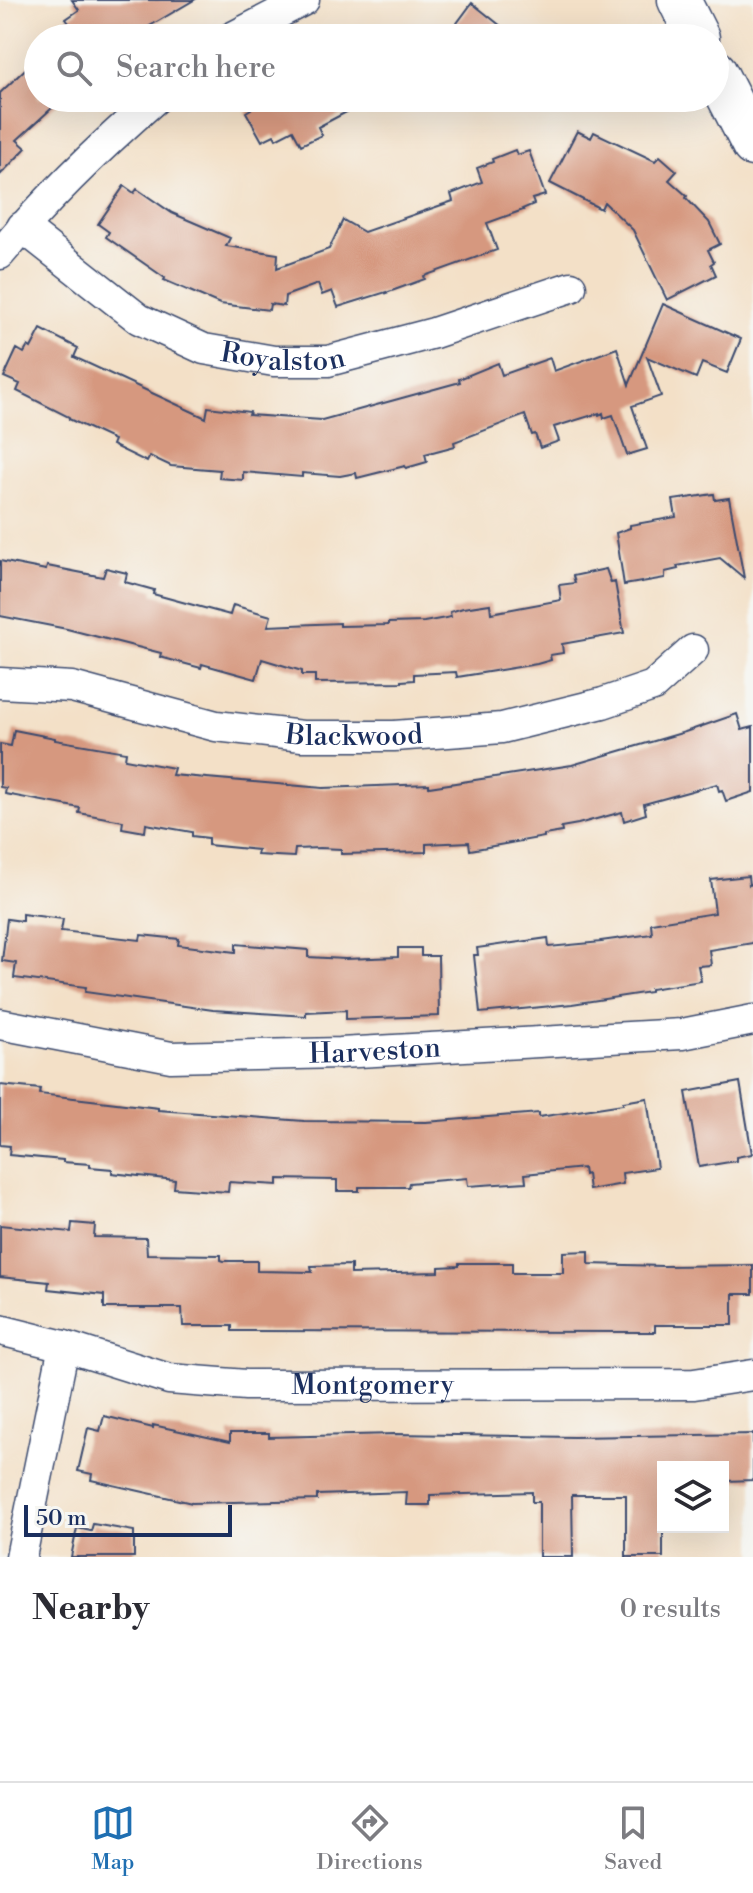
<!DOCTYPE html>
<style>
body{margin:0;font-family:"Libre Bodoni",serif;background:#f7f7f7;color:#2b2b33}
.controls{position:absolute;right:24px;bottom:24px;display:grid;overflow:hidden;border-radius:0px;box-shadow:0 8px 32px #0002}
.controls button{width:72px;height:72px;display:grid;place-items:center;padding:0;border:0;border-bottom:2px solid #e1e1e2;background:#fff;color:#2b2b33;font:40px sans-serif}
.scale{position:absolute;left:24px;bottom:20px;width:208px;box-sizing:border-box;padding-left:8px;border:4px solid #1b2f5e;border-top:0;font-size:22px;line-height:28px;white-space:nowrap;color:#1b2f5e;-webkit-text-stroke:6px #f6f6f2;paint-order:stroke}
.list{margin:0;padding:0;list-style:none}
h2{display:flex;justify-content:space-between;align-items:center;height:104px;margin:0;padding:0 32px;font-size:34px}
h2 small{font-size:26px;font-weight:400;color:#7c7c81}
.icon{flex:none;width:44px;height:44px;fill:none;stroke:currentColor;stroke-width:2;stroke-linecap:round;stroke-linejoin:round}
.map{position:relative;flex:none;width:753px;height:1557px;overflow:hidden}
.search{position:absolute;background:#fff;box-shadow:0 8px 32px #0002;left:24px;right:24px;top:24px;height:88px;display:flex;align-items:center;gap:20px;box-sizing:border-box;padding:0 28px;border-radius:44px;color:#7c7c81;font-size:30px}
.sheet{height:224px;background:#fff}
nav{display:flex;justify-content:space-around;align-items:center;box-sizing:border-box;height:112px;border-top:2px solid #e1e1e2;background:#fff;font-size:22px;color:#7c7c81}
nav a{display:grid;justify-items:center;gap:4px}
nav .on{color:#1f6fb2}
.map>svg:first-child{display:block}
.building{fill:#d6987f}
.lines{fill:none;stroke-linecap:round;stroke-linejoin:round}
.street-casing{stroke:#3b4a6e;stroke-width:33}
.secondary-casing{stroke:#3b4a6e;stroke-width:45}
.street{stroke:#fff;stroke-width:30}
.secondary{stroke:#fff;stroke-width:42}
.labels{text-anchor:middle;dominant-baseline:central;stroke-width:6;stroke-linejoin:round;paint-order:stroke}
.street-label{font-size:28px;fill:#1b2f5e;stroke:#f6f6f2}
</style>
<div class="map">
<svg width="753" height="1557" viewBox="0 0 753 1557">
<rect width="100%" height="100%" fill="#f6f6f2"/>
<filter id="ink" filterUnits="userSpaceOnUse"><feTurbulence type="fractalNoise" baseFrequency=".0125" numOctaves="2"/><feDisplacementMap in="SourceGraphic" scale="16" xChannelSelector="R" yChannelSelector="G"/><feConvolveMatrix kernelMatrix="1 2 1 2 8 2 1 2 1" color-interpolation-filters="sRGB"/></filter>
<filter id="wash" filterUnits="userSpaceOnUse"><feTurbulence type="fractalNoise" baseFrequency=".006" numOctaves="4" result="noise"/><feDisplacementMap in="SourceGraphic" scale="32" xChannelSelector="R" yChannelSelector="G"/><feGaussianBlur stdDeviation="1.8" result="paint"/><feColorMatrix in="noise" values="0 0 0 0 0 0 0 0 0 0 0 0 0 0 0 0 0 1.4 0 .05"/><feComposite in="paint" operator="in"/></filter>
<g filter="url(#wash)">
<rect width="100%" height="100%" fill="#f3e0c7"/>
<g id="blocks">
<path class="building" d="M72,0H194L143,30L149,38H80L66,19L79,10Z
M472,3L516,38H446Z
M38,57V98H63L17,140L26,148L0,175V93Z
M245,98H373L318,127L322,135L301,145L293,130L276,139L274,135L262,141L246,112L251,109Z
M577,131L591,138L594,132L655,161L660,156L677,171L669,180L687,196L686,198L709,222L720,244L708,250L714,262L711,264L716,275L667,300L633,230L604,202L601,209L550,183Z
M515,150L517,155L529,151L545,195L532,199L534,204L522,209L523,210L487,223L497,250L424,276L425,279L386,293V292L338,307L332,291L322,295L318,284L285,296L284,306L270,304L269,310L220,304L164,280L165,278L106,237L109,232L98,224L124,186L134,193L137,189L172,213L230,238L226,246L278,254L277,268L329,249L343,220L364,232L453,201L451,194L482,182L477,168L493,162L492,159Z
M663,304L741,339L727,373L702,363L696,378L647,357L661,396L632,406L647,449L627,455L613,415L604,418L603,413L599,415V413L554,427L559,441L540,448L535,434L532,435L525,415L454,442L455,446L425,454L427,462L406,468L405,466L357,478L356,473L340,476L302,473V477L243,472V480L219,478L220,470L171,466L150,456L147,462L112,445L114,440L69,419V417L17,391L20,384L4,377L17,349L24,353L28,346L31,348L41,329L78,348L74,357L206,418L208,407L250,412L249,415L322,420L460,382L459,379L498,363L502,375L550,358L554,371L617,348L629,385Z
M714,494L715,500L729,498L744,578L720,558L677,566L678,569L665,572V578L624,585L616,533L630,528V525L676,517L673,500Z
M0,561L46,570L47,566L103,577L106,568L127,573L125,582L154,590L153,594L230,615L233,605L271,616L268,626L340,623V626L388,625V623L424,622L451,617L450,612L463,608L490,604L491,613L561,600L559,585L575,583L573,576L606,569L611,583L615,582L624,633L562,644L563,653L550,655L551,660L537,664L457,677L456,672L414,674V680L402,681V682L315,683V675H302V671L262,659L256,679L202,664L201,668L160,657L161,653L67,629L0,616Z
M737,714L742,730L753,727V792L726,801L722,790L719,791L717,784L644,804L646,814L624,821L622,812L578,824L561,827L562,832L544,835V837L470,850L469,842L426,844V852L341,854V849L320,848L295,849L294,857L257,855L258,850L208,845V838L192,836V832L146,824L145,832L122,828L123,821L79,813L80,808L5,794L6,788L0,787V744L11,746L14,730L55,738V740L126,752L125,759L174,768L172,775L323,788L429,784V787L572,765L685,732Z
M748,876L749,885L753,884V943L709,950L711,965L698,966L701,981L650,989V992L572,1004L480,1013L474,955H478L477,948L548,938L549,947L602,942L601,941L652,934L651,923L715,913L711,880Z
M22,914L63,919L61,931L140,940L141,935L179,939L178,945L236,952V944L308,950V957L345,959L398,957V948H421V956H438L439,1016L346,1019V1010L306,1012V1016L213,1010L85,992L86,987L14,978L16,963L2,961L7,919L22,921Z
M740,1082L752,1154L736,1157V1161L699,1167L686,1092Z
M0,1085L40,1089L39,1094L108,1102L158,1108V1110L304,1121L426,1122L539,1113V1117L623,1104V1102L647,1098L657,1168L622,1173L623,1184L589,1190L587,1174L584,1175L583,1168L525,1174L526,1182L468,1186L467,1178L409,1183L408,1187H359V1191H337V1180L278,1179V1185L229,1182L228,1192L174,1188L175,1180L112,1173V1169L90,1167V1164L63,1162V1160L9,1155L10,1146L0,1145Z
M72,1223L95,1225L94,1237L146,1238L147,1254L221,1255V1260L224,1261H257V1271L312,1272L311,1266L351,1265V1274L439,1272V1267L459,1266V1263H512V1273H563V1252L589,1251V1264L663,1266L753,1265V1294H733V1325H655V1332L232,1331V1326H183L182,1308H104V1295L48,1289L49,1282L0,1277V1225L71,1232Z
M104,1416L153,1428V1425L230,1442V1433H269V1437L395,1434L574,1437L753,1434V1480L726,1481L725,1467H663V1557H626V1495H572L573,1557H539V1502H532V1492L430,1495V1505H406L407,1492L317,1495V1500L192,1503L91,1480L92,1474L78,1471L88,1428L100,1431Z
M93,1524L134,1531V1557H71L77,1528L91,1531Z"/>
</g>
</g>
<g filter="url(#ink)">
<use href="#blocks" fill-opacity="0" stroke="#3b4a6e" stroke-width="2"/>
<g class="lines">
<defs>
<g id="street">
<path d="M231,38L304,0"/>
<path id="s1" d="M22,227L139,319L204,349L274,361H328L434,333L571,287"/>
<path d="M0,254C47,198 101,146 156,98"/>
<path id="s2" d="M0,683L72,687L216,726L302,736H394L502,728L603,703L653,686L693,650"/>
<path id="s3" d="M0,1024L171,1057L340,1053L682,1034L753,1020"/>
<path id="s4" d="M0,1330L64,1346L169,1379L246,1385L694,1384L753,1375"/>
<path d="M21,1557L64,1346"/>
</g>
<path id="secondary" d="M679,0L698,38
M715,71L753,145"/>
</defs>
<use href="#street" class="street-casing"/>
<use href="#secondary" class="secondary-casing"/>
<use href="#street" class="street"/>
<use href="#secondary" class="secondary"/>
</g>
</g>
<g class="labels">
<g class="street-label">
<text stroke="none"><textPath href="#s1" startOffset="300">Royalston</textPath></text>
<text stroke="none"><textPath href="#s2" startOffset="360">Blackwood</textPath></text>
<text stroke="none"><textPath href="#s3" startOffset="378">Harveston</textPath></text>
<text stroke="none"><textPath href="#s4" startOffset="380">Montgomery</textPath></text>
</g>
</g>
</svg>
<div class="controls">
<button><svg class="icon" aria-label="layers" viewBox="0 0 24 24"><path d="M12 4l9 5-9 5-9-5zM3 14l9 5 9-5"/></svg></button>
</div>
<div class="scale">50 m</div>
<div class="search"><svg class="icon" aria-label="search" viewBox="0 0 24 24"><circle cx="10" cy="10" r="6"/><path d="M15 15l6 6"/></svg>Search here</div>
</div>
<section class="sheet">
<h2>Nearby<small>0 results</small></h2>
<ul class="list">
</ul>
</section>
<nav>
<a class="on"><svg class="icon" aria-label="map" viewBox="0 0 24 24"><path d="M3 6l6-2 6 2 6-2v14l-6 2-6-2-6 2zM9 4v14M15 6v14"/></svg>Map</a>
<a><svg class="icon" aria-label="directions" viewBox="0 0 24 24"><path d="M12 3l9 9-9 9-9-9zM9 14v-3h6M13 9l2 2-2 2"/></svg>Directions</a>
<a><svg class="icon" aria-label="saved" viewBox="0 0 24 24"><path d="M7 4h10v16l-5-4-5 4z"/></svg>Saved</a>
</nav>
